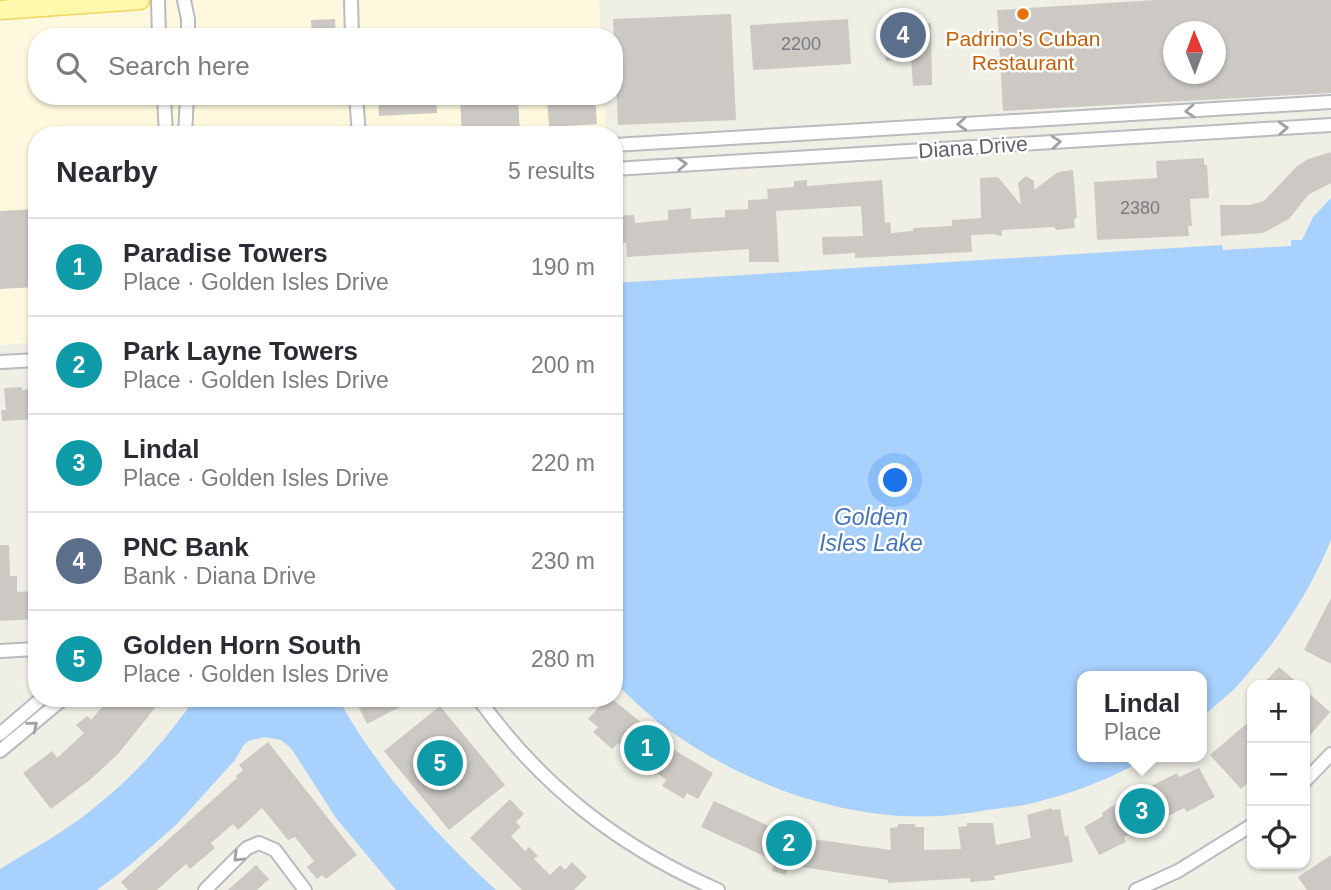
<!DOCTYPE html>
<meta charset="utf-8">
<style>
body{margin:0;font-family:Arial,sans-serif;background:#f2f2f3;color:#2b2b33}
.controls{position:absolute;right:21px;bottom:21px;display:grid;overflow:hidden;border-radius:14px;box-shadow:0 2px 5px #0004}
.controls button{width:63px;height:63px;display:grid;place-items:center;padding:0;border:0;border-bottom:2px solid #e1e1e2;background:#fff;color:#2b2b33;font:35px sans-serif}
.compass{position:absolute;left:1163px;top:21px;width:63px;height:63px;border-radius:50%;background:#fff;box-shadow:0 2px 5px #0004;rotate:359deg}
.you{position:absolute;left:896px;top:481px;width:24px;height:24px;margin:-18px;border:5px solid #fff;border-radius:50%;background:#1a73e8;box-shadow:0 0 0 10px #1a73e833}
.badge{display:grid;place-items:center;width:46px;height:46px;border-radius:50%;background:#db2777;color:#fff;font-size:23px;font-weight:700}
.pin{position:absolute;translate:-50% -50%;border:4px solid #fff;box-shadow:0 2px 7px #0006}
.popup{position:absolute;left:1077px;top:671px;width:130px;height:91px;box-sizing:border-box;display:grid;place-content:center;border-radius:14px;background:#fff;filter:drop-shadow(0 2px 5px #0005);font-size:23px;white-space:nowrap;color:#7c7c81}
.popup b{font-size:26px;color:#2b2b33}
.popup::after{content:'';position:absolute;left:50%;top:100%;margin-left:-14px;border:14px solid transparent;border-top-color:#fff}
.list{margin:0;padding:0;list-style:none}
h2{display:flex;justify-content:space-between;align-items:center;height:91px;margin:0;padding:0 28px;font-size:30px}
h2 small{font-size:23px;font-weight:400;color:#7c7c81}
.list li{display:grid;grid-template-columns:46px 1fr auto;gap:21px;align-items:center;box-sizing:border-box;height:98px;padding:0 28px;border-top:2px solid #e1e1e2}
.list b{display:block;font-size:26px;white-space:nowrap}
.list p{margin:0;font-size:23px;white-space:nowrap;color:#7c7c81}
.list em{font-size:23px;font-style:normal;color:#7c7c81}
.icon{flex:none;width:38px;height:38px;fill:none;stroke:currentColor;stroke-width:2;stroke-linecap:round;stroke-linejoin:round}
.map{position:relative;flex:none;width:1331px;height:890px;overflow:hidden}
.search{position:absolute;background:#fff;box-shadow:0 2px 5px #0004;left:28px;top:28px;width:595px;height:77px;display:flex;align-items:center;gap:18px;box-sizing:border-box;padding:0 24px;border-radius:28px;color:#7c7c81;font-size:26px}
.panel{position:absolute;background:#fff;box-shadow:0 2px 5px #0004;left:28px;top:126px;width:595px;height:581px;border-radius:28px}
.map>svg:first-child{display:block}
.commercial{fill:#fef9de}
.water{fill:#a8d1fe}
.building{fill:#ccc9c4;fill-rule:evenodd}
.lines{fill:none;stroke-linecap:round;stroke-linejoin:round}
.street-casing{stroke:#b9bbc0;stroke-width:16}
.primary-casing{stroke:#f1d55f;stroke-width:21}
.street{stroke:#fff;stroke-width:12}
.primary{stroke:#fef9ad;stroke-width:18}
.oneway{stroke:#9ea0a4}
.food-dot{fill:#e8710a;stroke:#fff;stroke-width:2.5}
.labels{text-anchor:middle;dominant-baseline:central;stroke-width:5;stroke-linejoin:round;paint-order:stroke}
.number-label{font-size:18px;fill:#7a7b7e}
.food-label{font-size:21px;fill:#c56008;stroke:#fff}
.street-label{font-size:21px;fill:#5e6167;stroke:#fff}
.water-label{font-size:23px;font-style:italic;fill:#4674bb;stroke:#fff}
</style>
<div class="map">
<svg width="1331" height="890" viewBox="0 0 1331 890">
<rect width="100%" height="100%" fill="#f0efe6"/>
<path class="commercial" d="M0,0H599L601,37H37V96H604L606,135H37V342L0,345Z"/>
<path class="water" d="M1331,198V540C1310,592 1276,643 1238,685C1228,696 1214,706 1202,717V676H1082V757H1148C1112,779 1071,794 1029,804C1016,807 1001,808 987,810C875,833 752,792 662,725C645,712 629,696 614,682V283L1222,245L1223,250L1291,246V240H1302L1313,217Z
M195,698H338C377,770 436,835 496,890H396L336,818L291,748L281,740L265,737L248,741L243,746L235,760L177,824L129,866L97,890H0V869C34,848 70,829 100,803C136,774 169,736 195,698Z"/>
<path class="building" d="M1155,0H1331V93L1003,111L997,10ZM1173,32H1215V74H1173Z
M731,14L736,120L618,125L613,19Z
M335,19L336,37H312L311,20Z
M848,19L851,64L753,70L750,25Z
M931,23L932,85L913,86L911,59L886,61L884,26Z
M378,96H436L437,113L379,116Z
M460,96H518L520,135H462Z
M547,96H595L597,124L549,127Z
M1331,152V183L1308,195L1289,219L1263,233L1221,236L1220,205H1250L1264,201L1296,167L1308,159Z
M1204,158V165H1207L1209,198L1190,199L1192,226H1188L1189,236L1097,240L1094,182L1157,178L1156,161Z
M1073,170L1077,218L1074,219L1075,228L1056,230L1054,227L1002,230V236L994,234L971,235L972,252L855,258V253L823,255L822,237L863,236L861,206L776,211L779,262H749V249L627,257L626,243L614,244V216L634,215L635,223L668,220V210L691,208V219L725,217V210L748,209V200L768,199L767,189L794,187V181L807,180V186L882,180L885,223L890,222L891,233L913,231V228L952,226V220L981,218L980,178L998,177L1021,205L1018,183L1026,176L1034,181V190L1058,172Z
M37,209V287L0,289V211Z
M22,387V390L37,389V419L2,421L1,410H6L4,388Z
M0,545H9L10,576H17V592L37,591V619L0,621Z
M1331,598V664L1304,650Z
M1279,667L1300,685H1262Z
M1305,690L1330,712L1305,741Z
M110,698H163L118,754L91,779L51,809L23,773L52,751L57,758L84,733L76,725L87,716L91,720Z
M354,698H417L367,724Z
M608,698H611L676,751L713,773L698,799L687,793L684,799L662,786L666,780L618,743L612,749L593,732L598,727L588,719Z
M440,706L505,785L449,830L384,751Z
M1252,719V779L1241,789L1210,755Z
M268,742L357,855L326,879L322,875L317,879L307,867L314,861L295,837L288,840L262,808L238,830L233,824L211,843L215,848L190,869L186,864L157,890H128L121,882L237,778L236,776L243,770L239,765Z
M1199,768L1215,797L1187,812L1184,808L1154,823L1156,828L1144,834L1141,828L1124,837L1126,842L1099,855L1084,827L1103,816L1102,813L1109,808L1149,787L1177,773L1179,777Z
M510,799L524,814L516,822L521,827L511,836L525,851L529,847L538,856L534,859L550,875L560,865L565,870L572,862L587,877L574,890H522L470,838Z
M714,801L791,836L891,850L890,828L898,827V824H915V827H924V850L961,849L958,827L967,826V823H993L996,845L1031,838L1027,815L1052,808V810L1060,809L1065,837L1068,835L1073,862L994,876L995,880L970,882V878L888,883V880L788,865L786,875L772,871L775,861L701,827Z
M1331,855V890H1307L1298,877Z
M256,865L269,879L257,890H228Z"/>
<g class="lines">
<defs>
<path id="street" d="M158,0L159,37
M184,0L188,19V37
M351,0L352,37
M164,96L166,135
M356,96L359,135
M185,135L187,96
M614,145L1331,102
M614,169L1331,125
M0,362L37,360
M0,651L37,649
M478,698C541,786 619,847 718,890
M0,734L42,698
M0,751L64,698
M1305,781L1331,754
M205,890L247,848L259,843L275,850L305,890
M1136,890L1178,871L1252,825"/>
<path id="primary" d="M0,10L140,0"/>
</defs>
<use href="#street" class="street-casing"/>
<use href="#primary" class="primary-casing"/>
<use href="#street" class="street"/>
<use href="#primary" class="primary"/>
</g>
<defs><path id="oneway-chevron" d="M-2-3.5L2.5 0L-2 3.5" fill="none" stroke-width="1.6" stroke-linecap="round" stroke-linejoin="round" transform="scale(1.75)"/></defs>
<g class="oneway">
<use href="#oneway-chevron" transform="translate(1190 111) rotate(177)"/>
<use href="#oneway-chevron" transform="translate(962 124) rotate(177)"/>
<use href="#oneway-chevron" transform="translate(1283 128) rotate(-3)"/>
<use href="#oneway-chevron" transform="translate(1056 142) rotate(-4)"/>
<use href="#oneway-chevron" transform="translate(682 164) rotate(-3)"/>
<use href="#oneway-chevron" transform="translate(33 726) rotate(-39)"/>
<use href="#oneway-chevron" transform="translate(238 857) rotate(135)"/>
</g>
<circle class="food-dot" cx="1023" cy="14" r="7"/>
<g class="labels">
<g class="number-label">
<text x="801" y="44">2200</text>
<text x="1140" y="208">2380</text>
</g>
<g class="food-label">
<text x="1023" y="38">Padrino’s Cuban<tspan x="1023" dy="24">Restaurant</tspan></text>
</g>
<g class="street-label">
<text transform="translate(973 147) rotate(-4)">Diana Drive</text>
</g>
<g class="water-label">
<text x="871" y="517">Golden<tspan x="871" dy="26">Isles Lake</tspan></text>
</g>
</g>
</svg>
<div class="controls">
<button>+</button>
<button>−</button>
<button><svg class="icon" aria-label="locate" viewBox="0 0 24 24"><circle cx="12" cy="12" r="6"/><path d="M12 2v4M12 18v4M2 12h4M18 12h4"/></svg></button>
</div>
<svg class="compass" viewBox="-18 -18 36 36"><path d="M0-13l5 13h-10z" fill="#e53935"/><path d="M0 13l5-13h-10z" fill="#7c7c81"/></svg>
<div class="you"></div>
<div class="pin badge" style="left:647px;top:748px;background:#0f9aa8">1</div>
<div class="pin badge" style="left:789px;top:843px;background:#0f9aa8">2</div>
<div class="pin badge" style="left:1142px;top:811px;background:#0f9aa8">3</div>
<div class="popup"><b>Lindal</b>Place</div>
<div class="pin badge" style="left:903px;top:35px;background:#5c6f8a">4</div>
<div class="pin badge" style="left:440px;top:763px;background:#0f9aa8">5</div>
<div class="search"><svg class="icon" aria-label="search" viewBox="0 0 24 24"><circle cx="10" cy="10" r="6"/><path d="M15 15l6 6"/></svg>Search here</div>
<section class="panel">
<h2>Nearby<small>5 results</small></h2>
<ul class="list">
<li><span class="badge" style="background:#0f9aa8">1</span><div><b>Paradise Towers</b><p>Place · Golden Isles Drive</p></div><em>190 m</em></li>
<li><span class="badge" style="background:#0f9aa8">2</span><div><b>Park Layne Towers</b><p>Place · Golden Isles Drive</p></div><em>200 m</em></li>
<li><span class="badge" style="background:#0f9aa8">3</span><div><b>Lindal</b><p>Place · Golden Isles Drive</p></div><em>220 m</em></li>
<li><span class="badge" style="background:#5c6f8a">4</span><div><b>PNC Bank</b><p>Bank · Diana Drive</p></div><em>230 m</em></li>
<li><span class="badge" style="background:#0f9aa8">5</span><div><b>Golden Horn South</b><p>Place · Golden Isles Drive</p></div><em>280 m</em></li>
</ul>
</section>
</div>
